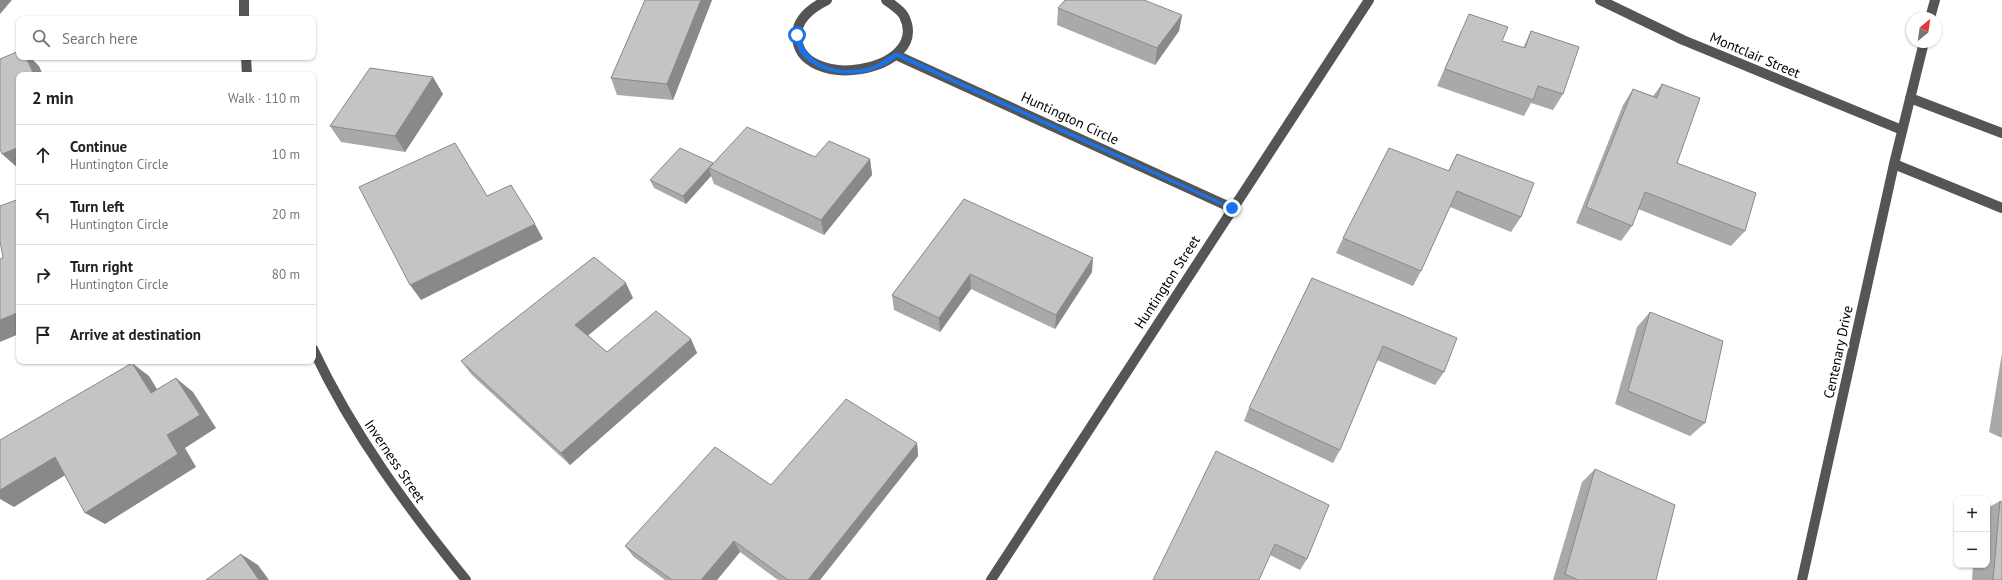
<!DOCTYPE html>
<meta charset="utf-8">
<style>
body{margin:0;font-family:"PT Sans",sans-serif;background:#f6f6f6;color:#222}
.controls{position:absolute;right:12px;bottom:12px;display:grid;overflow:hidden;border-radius:8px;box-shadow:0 1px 3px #0004}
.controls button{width:36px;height:36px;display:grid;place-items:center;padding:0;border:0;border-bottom:1px solid #e0e0e0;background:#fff;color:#222;font:20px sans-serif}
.compass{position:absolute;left:1906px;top:12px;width:36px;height:36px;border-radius:50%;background:#fff;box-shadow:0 1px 3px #0004;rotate:29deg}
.stop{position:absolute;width:12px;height:12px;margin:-9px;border:3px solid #1a73e8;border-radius:50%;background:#fff}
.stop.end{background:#1a73e8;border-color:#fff;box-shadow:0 1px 4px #0008}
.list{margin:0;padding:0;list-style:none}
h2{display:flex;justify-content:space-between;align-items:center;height:52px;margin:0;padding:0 16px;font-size:17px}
h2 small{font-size:13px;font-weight:400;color:#767676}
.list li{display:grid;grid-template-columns:26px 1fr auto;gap:12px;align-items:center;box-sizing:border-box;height:60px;padding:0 16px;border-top:1px solid #e0e0e0}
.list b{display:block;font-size:15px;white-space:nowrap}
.list p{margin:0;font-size:13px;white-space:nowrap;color:#767676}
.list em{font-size:13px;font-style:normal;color:#767676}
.icon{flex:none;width:22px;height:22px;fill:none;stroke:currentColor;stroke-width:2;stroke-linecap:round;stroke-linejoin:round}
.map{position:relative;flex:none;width:2002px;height:580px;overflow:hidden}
.search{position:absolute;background:#fff;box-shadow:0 1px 3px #0004;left:16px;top:16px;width:300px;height:44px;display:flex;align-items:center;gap:10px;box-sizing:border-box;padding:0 14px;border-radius:8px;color:#767676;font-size:15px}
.panel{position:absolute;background:#fff;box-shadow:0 1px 3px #0004;left:16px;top:72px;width:300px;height:292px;border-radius:8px}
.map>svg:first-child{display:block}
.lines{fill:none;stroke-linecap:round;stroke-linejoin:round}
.minor{stroke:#555;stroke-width:10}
.wall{fill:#a9a9a9}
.shaded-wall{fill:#898989}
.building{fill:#c4c4c4;stroke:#898989}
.route{fill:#1a73e8}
.labels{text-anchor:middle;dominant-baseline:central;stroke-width:4;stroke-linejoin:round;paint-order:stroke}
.street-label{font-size:14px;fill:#000;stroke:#fff}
</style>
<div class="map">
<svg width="2002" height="580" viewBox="0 0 2002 580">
<rect width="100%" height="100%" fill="#fff"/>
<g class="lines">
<path class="minor" d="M244,0V19
M827,0C813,7 797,18 797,35C797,94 932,73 904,16C901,10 891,4 886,0
M1600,0L1683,40L1902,130
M1930,18L1935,0
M896,55L1232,208
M246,57L247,75
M1910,98L2002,133
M1894,164L2002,208
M313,349C353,434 407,507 466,580
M991,580L1369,0
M1802,580L1894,164L1924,42"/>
</g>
<path class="wall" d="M645,0H712L673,100L617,95L611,78Z
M1058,8L1182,15L1179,31L1155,65L1057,25Z
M1461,31L1502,41L1523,48L1531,31L1563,94L1553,110L1531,103L1524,116L1437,86Z
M1662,84L1677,163L1745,231L1731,246L1638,209L1632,226L1621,241L1576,223L1623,105L1633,89L1653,96Z
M443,94L405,152L341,142L330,126Z
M1457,154L1521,217L1511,232L1450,207L1421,271L1413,286L1336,253L1343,238L1448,171Z
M815,157L870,159L872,175L824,235L714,184L711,176L686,204L654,188L650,180L713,163V164Z
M964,199L1092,272L1055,329L971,289L940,332L894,310L892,295Z
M1312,278L1444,372L1435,385L1377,360L1340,450L1333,463L1244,421L1249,408Z
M633,298L588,335L607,352L691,339L697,353L570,465L472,375L461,361Z
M1650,312L1705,423L1690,436L1615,404L1637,327Z
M2002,353V438L1989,432Z
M917,443L918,456L820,580H778L740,552L717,580H665L634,557L625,546L771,485Z
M1216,451L1307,559L1300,570L1270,555Z
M1595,469L1656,580H1553L1582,482Z
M2000,501L2002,580H1972L1973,565H1987V508Z"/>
<path class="shaded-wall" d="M0,0H12L0,14Z
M701,0H712L673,100L667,84Z
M1182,15L1179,31L1155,65L1157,48Z
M26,57H30L39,66L43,75H34Z
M433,77L443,94L405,152L395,136Z
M19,147V169L2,154Z
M870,159L872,175L824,235L821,220Z
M713,163L715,171L709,168L711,176L686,204L683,196Z
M535,224L543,239L421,300L410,285Z
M1093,258L1092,272L1055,329L1056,315Z
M970,274L971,289L940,332L939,318Z
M626,283L633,298L584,339L575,325Z
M19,312V334L0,342V320Z
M691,339L697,353L570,465L561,453Z
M132,363L149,376L168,407L151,393Z
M176,378L193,392L216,428L185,448L196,467L105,524L85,513L167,435Z
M917,443L918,456L820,580H808Z
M55,457L75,469L14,507L0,499V490Z
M734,541L740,552L717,580H701Z
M241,554L258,565L269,580H259Z"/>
<path class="building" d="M645,0H701L667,84L611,78Z
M1065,0H1144L1182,15L1157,48L1058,8Z
M1469,14L1508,27L1502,41L1525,48L1531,31L1579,47L1563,94L1538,86L1533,100L1445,69Z
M19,51V57H26L34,75H19V147L2,154L0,149V59Z
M370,68L433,77L395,136L330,126Z
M1662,84L1700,98L1677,163L1756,193L1745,231L1645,192L1632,226L1586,207L1633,89L1657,98Z
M747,127L815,157L829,141L870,159L821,220L709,168Z
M455,143L487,196L511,185L535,224L410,285L359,187Z
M680,148L713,163L683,196L650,180Z
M1389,148L1449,171L1457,154L1534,183L1521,217L1457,191L1421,271L1343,238Z
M19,199V312L0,320V259L3,258L0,241V206Z
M964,199L1093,258L1056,315L970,274L939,318L892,295Z
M594,257L626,283L575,325L607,352L656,311L691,339L561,453L461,361Z
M1312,278L1457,338L1444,372L1383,346L1340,450L1249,408Z
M1650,312L1723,341L1705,423L1628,391Z
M132,363L151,393L176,378L200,415L167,435L178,454L85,513L55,457L0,490V440Z
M846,399L917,443L808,580H788L734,541L701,580H672L625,546L715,447L771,485Z
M1216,451L1329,505L1307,559L1275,544L1259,580H1153Z
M1595,469L1675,505L1656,580H1578L1565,574Z
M2000,501L2002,502V580H1993Z
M241,554L259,580H206Z"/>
<path class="route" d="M797,33L800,35C805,68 845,76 873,66C880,63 888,57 895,53H898L1235,208L1230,209L897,57C891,61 885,66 878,68C857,78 821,75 804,57C798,51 796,43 794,35Z"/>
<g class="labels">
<g class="street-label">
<text transform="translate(1755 55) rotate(23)">Montclair Street</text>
<text transform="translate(1070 118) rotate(25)">Huntington Circle</text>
<text transform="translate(1167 282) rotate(-57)">Huntington Street</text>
<text transform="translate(1838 352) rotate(-78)">Centenary Drive</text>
<text transform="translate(395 461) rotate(56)">Inverness Street</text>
</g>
</g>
</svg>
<div class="controls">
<button>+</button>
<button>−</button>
</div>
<svg class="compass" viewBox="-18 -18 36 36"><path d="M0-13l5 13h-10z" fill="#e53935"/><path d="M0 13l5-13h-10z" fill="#767676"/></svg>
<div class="stop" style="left:797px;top:35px"></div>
<div class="stop end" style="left:1232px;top:208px"></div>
<div class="search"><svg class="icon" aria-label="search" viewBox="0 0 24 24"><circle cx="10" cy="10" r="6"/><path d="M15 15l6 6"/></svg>Search here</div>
<section class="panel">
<h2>2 min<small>Walk · 110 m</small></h2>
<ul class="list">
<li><svg class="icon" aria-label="ahead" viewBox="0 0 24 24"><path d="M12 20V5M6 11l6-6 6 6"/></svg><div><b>Continue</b><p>Huntington Circle</p></div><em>10 m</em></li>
<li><svg class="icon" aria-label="left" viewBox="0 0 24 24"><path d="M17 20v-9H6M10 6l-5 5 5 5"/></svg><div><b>Turn left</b><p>Huntington Circle</p></div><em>20 m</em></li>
<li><svg class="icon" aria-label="right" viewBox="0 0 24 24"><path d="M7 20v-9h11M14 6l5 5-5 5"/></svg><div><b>Turn right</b><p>Huntington Circle</p></div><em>80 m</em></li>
<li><svg class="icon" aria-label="arrive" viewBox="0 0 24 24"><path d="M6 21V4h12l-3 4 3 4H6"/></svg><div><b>Arrive at destination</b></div></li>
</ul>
</section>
</div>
